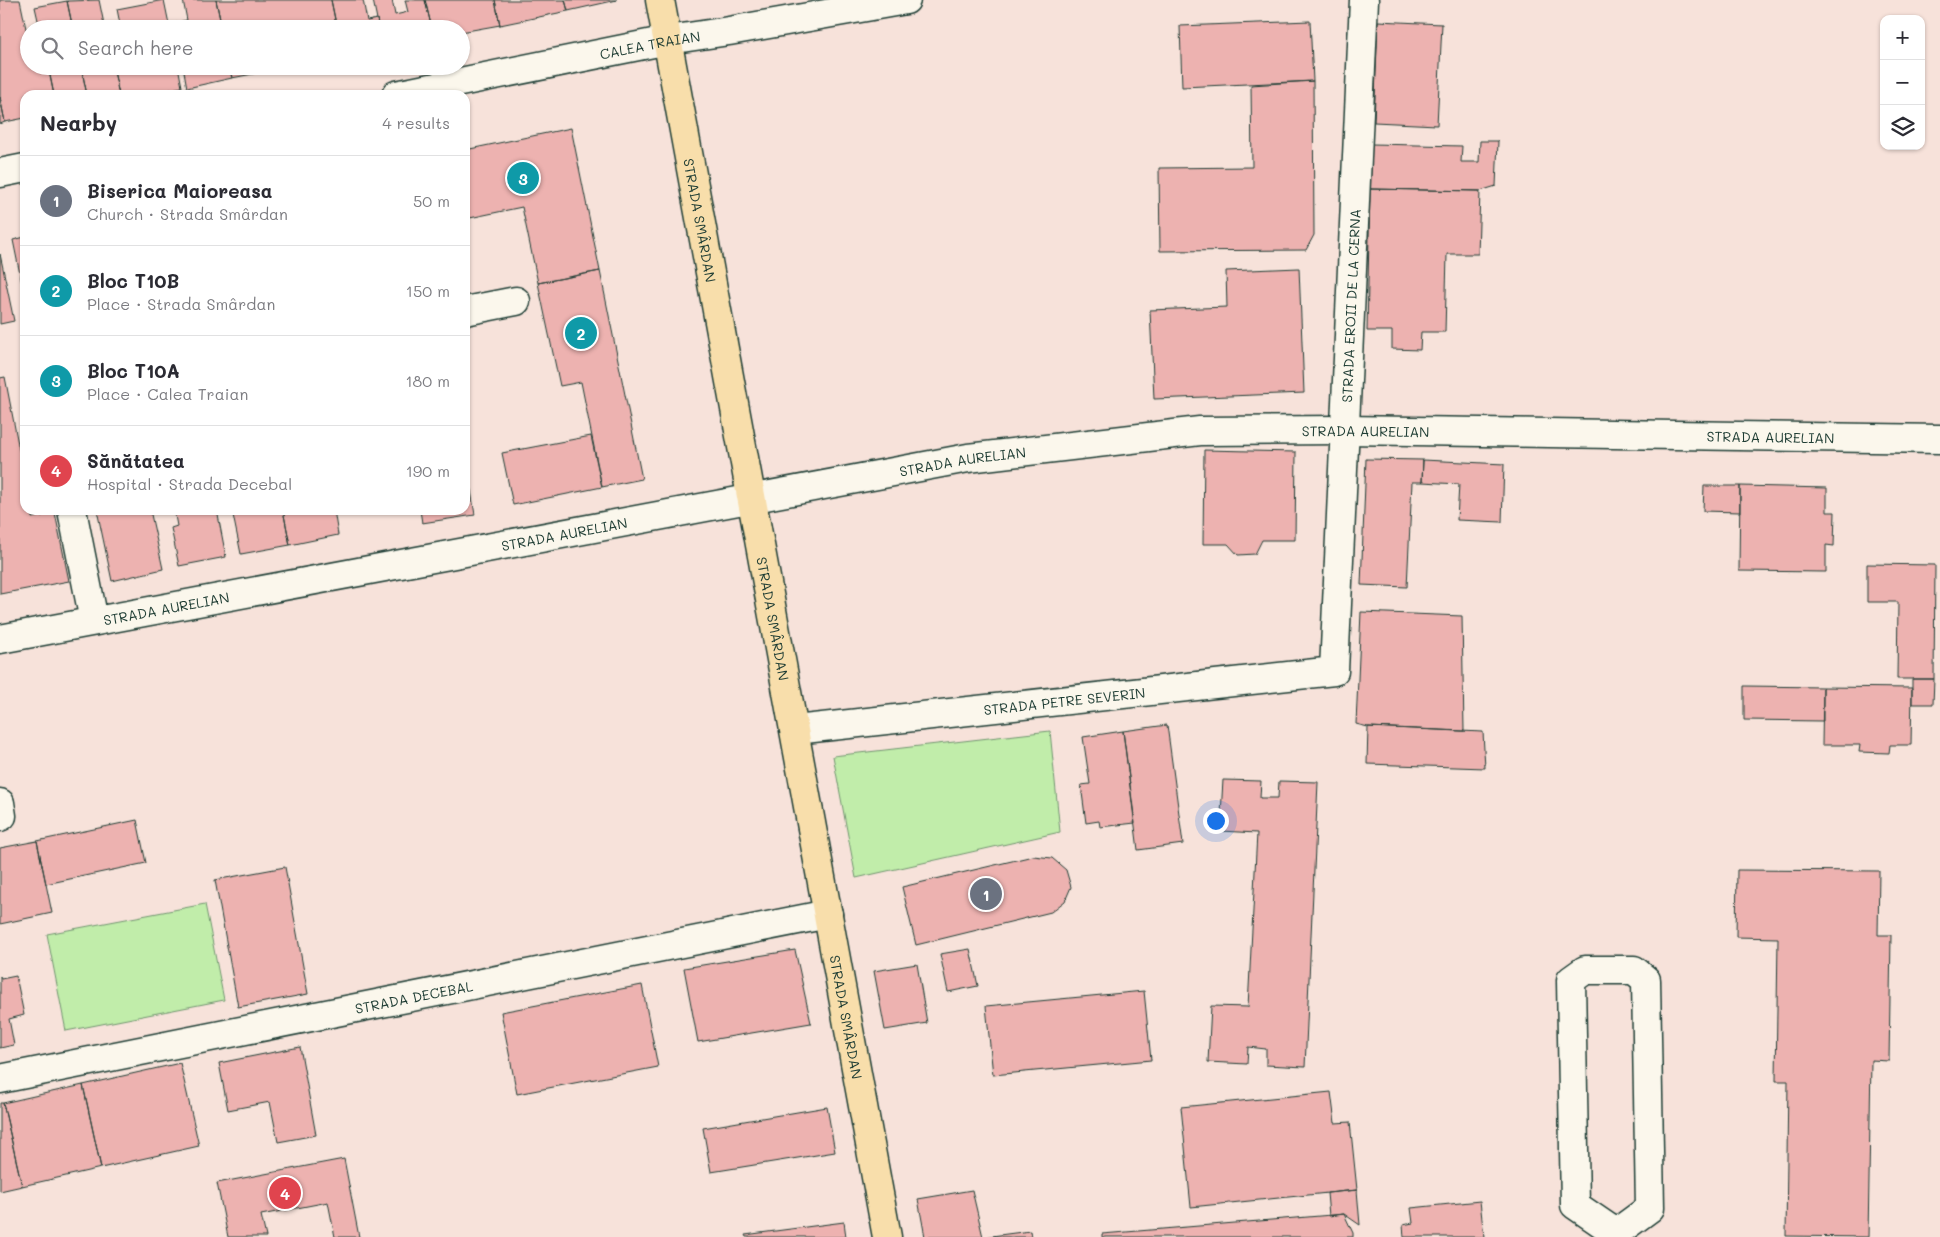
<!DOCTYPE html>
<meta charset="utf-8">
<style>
body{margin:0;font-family:Mali,sans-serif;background:#f7f7f7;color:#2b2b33}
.controls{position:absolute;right:15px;top:15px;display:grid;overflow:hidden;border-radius:10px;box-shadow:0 1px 4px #0004}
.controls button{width:45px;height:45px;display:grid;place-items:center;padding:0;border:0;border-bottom:1px solid #e1e1e2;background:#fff;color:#2b2b33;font:25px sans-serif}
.you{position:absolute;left:1215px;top:820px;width:18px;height:18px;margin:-12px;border:4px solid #fff;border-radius:50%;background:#1a73e8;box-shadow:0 0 0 8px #1a73e833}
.badge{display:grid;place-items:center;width:32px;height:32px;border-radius:50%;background:#c8321e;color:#fff;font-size:16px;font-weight:700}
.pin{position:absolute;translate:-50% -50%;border:2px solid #fff;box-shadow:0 1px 5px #0006}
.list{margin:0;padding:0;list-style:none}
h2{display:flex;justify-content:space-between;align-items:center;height:65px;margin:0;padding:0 20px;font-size:21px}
h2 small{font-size:16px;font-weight:400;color:#7c7c81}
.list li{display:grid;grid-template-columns:32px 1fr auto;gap:15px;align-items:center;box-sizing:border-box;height:90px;padding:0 20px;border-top:1px solid #e1e1e2}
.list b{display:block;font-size:19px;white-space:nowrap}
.list p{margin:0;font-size:16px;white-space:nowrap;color:#7c7c81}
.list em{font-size:16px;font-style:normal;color:#7c7c81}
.icon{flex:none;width:28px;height:28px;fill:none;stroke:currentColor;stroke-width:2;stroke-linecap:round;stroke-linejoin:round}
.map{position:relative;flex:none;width:1940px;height:1237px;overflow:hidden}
.search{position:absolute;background:#fff;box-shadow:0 1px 4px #0004;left:20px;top:20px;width:450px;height:55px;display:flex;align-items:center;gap:12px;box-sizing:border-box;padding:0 18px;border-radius:28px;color:#7c7c81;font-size:19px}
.panel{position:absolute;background:#fff;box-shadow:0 1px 4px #0004;left:20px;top:90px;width:450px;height:425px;border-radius:15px}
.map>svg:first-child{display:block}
.green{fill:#c1edaa;stroke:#70956f}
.building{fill:#edb2b0;stroke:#1f3d34}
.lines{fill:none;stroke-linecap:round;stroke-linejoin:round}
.minor-casing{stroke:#1f3d34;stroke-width:31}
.major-casing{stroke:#1f3d34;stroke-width:31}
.minor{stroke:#fbf7ec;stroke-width:28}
.major{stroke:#f8deab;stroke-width:28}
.labels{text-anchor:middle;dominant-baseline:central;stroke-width:5;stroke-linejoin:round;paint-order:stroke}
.street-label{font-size:14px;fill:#1f3d34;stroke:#fbf7ec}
</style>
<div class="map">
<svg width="1940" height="1237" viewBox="0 0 1940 1237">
<rect width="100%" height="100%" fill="#f7e2da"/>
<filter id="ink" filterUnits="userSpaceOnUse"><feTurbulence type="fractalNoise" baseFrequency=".02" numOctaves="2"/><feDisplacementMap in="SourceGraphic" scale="10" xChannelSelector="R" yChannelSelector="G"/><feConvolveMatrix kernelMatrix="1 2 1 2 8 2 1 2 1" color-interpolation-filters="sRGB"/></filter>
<g filter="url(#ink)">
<path class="green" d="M1050,731L1060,832L856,878L833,756Z
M205,904L224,1000L66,1031L47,934Z"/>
<path class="building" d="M0,0H20L29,43V66H48L54,95H25V118L5,122L0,97Z
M99,0L105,29H73L67,1Z
M164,0L170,29H121L117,9Z
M183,0H216L222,29H175L174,23L187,20Z
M216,0H331L337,29H222Z
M331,0H363L367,21L377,19L379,29H337Z
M373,0H392L395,15L408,12L405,0H425L432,29H379Z
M425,0H495L500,25L461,32V29H432Z
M495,0H565L568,11L500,25Z
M565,0H617L568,11Z
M67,1L73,29H40L35,7Z
M1310,21L1313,81L1182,87L1180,26Z
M1378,21L1442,24L1437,125L1374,122Z
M48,66H81L87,95H54Z
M81,66H113L119,95H87Z
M113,66H178L182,87L142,95H119Z
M183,66H229L232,78L187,88Z
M229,66H293L232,78Z
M1313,81L1314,235L1306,250L1160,251L1159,168L1252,167L1251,85Z
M0,97L5,122L0,124Z
M571,128L600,271L538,283L522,207L465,219V150Z
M1480,141H1498L1496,186L1480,191L1370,189L1372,144L1462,146L1461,162H1479Z
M1370,189L1480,191L1478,254H1447L1445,332H1421L1420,350L1392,349V331H1367Z
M25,237V299L13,240Z
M0,254L14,321L0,324Z
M1299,268L1304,393L1154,399L1150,310L1227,307L1226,271Z
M600,271L642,479L602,487L581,382L560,386L538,283Z
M5,377L25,480V510H31L32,518L55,513L69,581L0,594V378Z
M591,436L602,487L513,505L502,453Z
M1204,450L1296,452L1295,540H1262L1255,554L1238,555L1228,544H1203Z
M465,455L475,515L422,523L420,510H465Z
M1366,459L1423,460L1422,482H1412L1407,587L1361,585Z
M1423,460L1504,464L1502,522L1457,520L1459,484L1422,482Z
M1704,486H1740V512L1703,511Z
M1740,486L1827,488V512H1835L1834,546L1826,545V572L1739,571Z
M97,510H150L163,569L112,581Z
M174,510H217L226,557L179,566L171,528L177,526Z
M232,510H283L290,545L241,554Z
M283,510H334L338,535L290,545Z
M1867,564L1935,565L1934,679H1897L1898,602H1867Z
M1361,612L1462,616L1464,731L1368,727L1356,724Z
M1912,679H1934L1933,704H1912Z
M1744,686L1823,687V721L1744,720Z
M1823,687L1912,688L1911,745H1890L1889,753L1859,752L1860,745H1822Z
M1167,725L1183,844L1138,850L1123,731Z
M1368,727L1483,732L1485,768L1367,764Z
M1123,731L1135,823L1100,827L1099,821L1086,823L1081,785L1090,784L1083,737Z
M1223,780L1261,781L1260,798H1278L1279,781L1318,782L1305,1067L1266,1065V1049L1248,1047L1247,1064L1208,1062L1211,1006L1248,1007L1257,833L1220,831Z
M137,820L146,863L46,884L37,841Z
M37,841L52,913L0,924V848Z
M1033,856L1052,858L1066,870L1071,887L1065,901L1051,912L916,945L902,887Z
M285,867L308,994L238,1007L215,880Z
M1737,870L1879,871L1878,935H1891L1889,1061L1871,1060L1868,1237L1786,1236L1788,1081H1776L1778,938L1736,937Z
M970,949L978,986L948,992L940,954Z
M795,950L811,1023L698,1042L684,968Z
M917,964L927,1023L885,1030L874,971Z
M0,976L1,979L16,976L24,1015L9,1019L14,1045L0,1048Z
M642,985L658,1067L517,1094L501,1012Z
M1144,991L1151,1060L993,1075L986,1006Z
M300,1047L316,1135L278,1142L270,1102L228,1110L219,1063Z
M180,1063L199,1146L101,1168L83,1085Z
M83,1085L101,1168L22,1186L3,1103Z
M1331,1092L1335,1123L1350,1122L1357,1190L1191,1207L1181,1107Z
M0,1103H3L22,1186L0,1191Z
M827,1107L835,1152L711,1172L703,1128Z
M344,1159L359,1237H335L328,1202L261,1215L266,1237H228L217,1183Z
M972,1190L983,1237H925L918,1199Z
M1357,1190L1360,1225L1344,1214L1329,1216L1327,1193Z
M1480,1201L1484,1237H1404L1403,1225L1413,1223L1411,1208Z
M1344,1214L1353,1233V1237H1102V1234Z
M844,1222L846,1237H746L745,1235Z
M1030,1231L1031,1237H984Z"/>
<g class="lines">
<defs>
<g id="minor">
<path id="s1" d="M396,95L668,40L729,31L906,0"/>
<path d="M0,173L25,168"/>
<path d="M465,311L516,301"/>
<path d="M72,510L94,621"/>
<path id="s2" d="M0,639L968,458L1200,431L1345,430L1940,439"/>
<path id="s3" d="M795,730L1334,671L1364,0"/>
<path d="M0,803L2,816L0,817"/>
<path d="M1585,970H1634L1646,980L1650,1208L1616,1233L1575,1205L1571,980Z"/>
<path id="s4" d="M0,1079L828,914"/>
</g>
<g id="major">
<path id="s5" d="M660,0L887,1237"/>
</g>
</defs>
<use href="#minor" class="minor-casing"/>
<use href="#major" class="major-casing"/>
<use href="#minor" class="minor"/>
<use href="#major" class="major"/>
</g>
</g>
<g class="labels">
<g class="street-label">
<text stroke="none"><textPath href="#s1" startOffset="259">CALEA TRAIAN</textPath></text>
<text stroke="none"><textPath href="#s5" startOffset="224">STRADA SMÂRDAN</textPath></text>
<text stroke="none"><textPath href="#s3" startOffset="908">STRADA EROII DE LA CERNA</textPath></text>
<text stroke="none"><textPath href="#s2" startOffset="1384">STRADA AURELIAN</textPath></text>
<text stroke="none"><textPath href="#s2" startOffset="1789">STRADA AURELIAN</textPath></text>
<text stroke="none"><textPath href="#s2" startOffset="979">STRADA AURELIAN</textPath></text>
<text stroke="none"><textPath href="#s2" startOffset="574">STRADA AURELIAN</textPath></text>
<text stroke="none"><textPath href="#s2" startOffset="169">STRADA AURELIAN</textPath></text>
<text stroke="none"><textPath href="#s5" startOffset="629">STRADA SMÂRDAN</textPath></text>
<text stroke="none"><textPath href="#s3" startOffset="271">STRADA PETRE SEVERIN</textPath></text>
<text stroke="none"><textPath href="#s4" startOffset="422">STRADA DECEBAL</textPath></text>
<text stroke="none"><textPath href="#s5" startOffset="1034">STRADA SMÂRDAN</textPath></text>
</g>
</g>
</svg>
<div class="controls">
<button>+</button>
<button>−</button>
<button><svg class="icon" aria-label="layers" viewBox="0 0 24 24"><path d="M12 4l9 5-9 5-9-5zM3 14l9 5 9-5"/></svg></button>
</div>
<div class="you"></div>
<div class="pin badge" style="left:986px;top:894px;background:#6b7280">1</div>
<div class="pin badge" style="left:581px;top:333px;background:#0f9aa8">2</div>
<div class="pin badge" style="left:523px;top:178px;background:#0f9aa8">3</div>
<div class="pin badge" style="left:285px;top:1193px;background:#e0444e">4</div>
<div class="search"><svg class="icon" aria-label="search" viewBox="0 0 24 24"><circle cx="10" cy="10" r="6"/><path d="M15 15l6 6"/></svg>Search here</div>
<section class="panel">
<h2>Nearby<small>4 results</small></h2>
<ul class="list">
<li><span class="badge" style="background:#6b7280">1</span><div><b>Biserica Maioreasa</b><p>Church · Strada Smârdan</p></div><em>50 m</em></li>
<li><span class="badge" style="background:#0f9aa8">2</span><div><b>Bloc T10B</b><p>Place · Strada Smârdan</p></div><em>150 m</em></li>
<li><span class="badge" style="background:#0f9aa8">3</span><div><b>Bloc T10A</b><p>Place · Calea Traian</p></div><em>180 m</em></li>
<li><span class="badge" style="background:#e0444e">4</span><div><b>Sănătatea</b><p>Hospital · Strada Decebal</p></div><em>190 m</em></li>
</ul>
</section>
</div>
